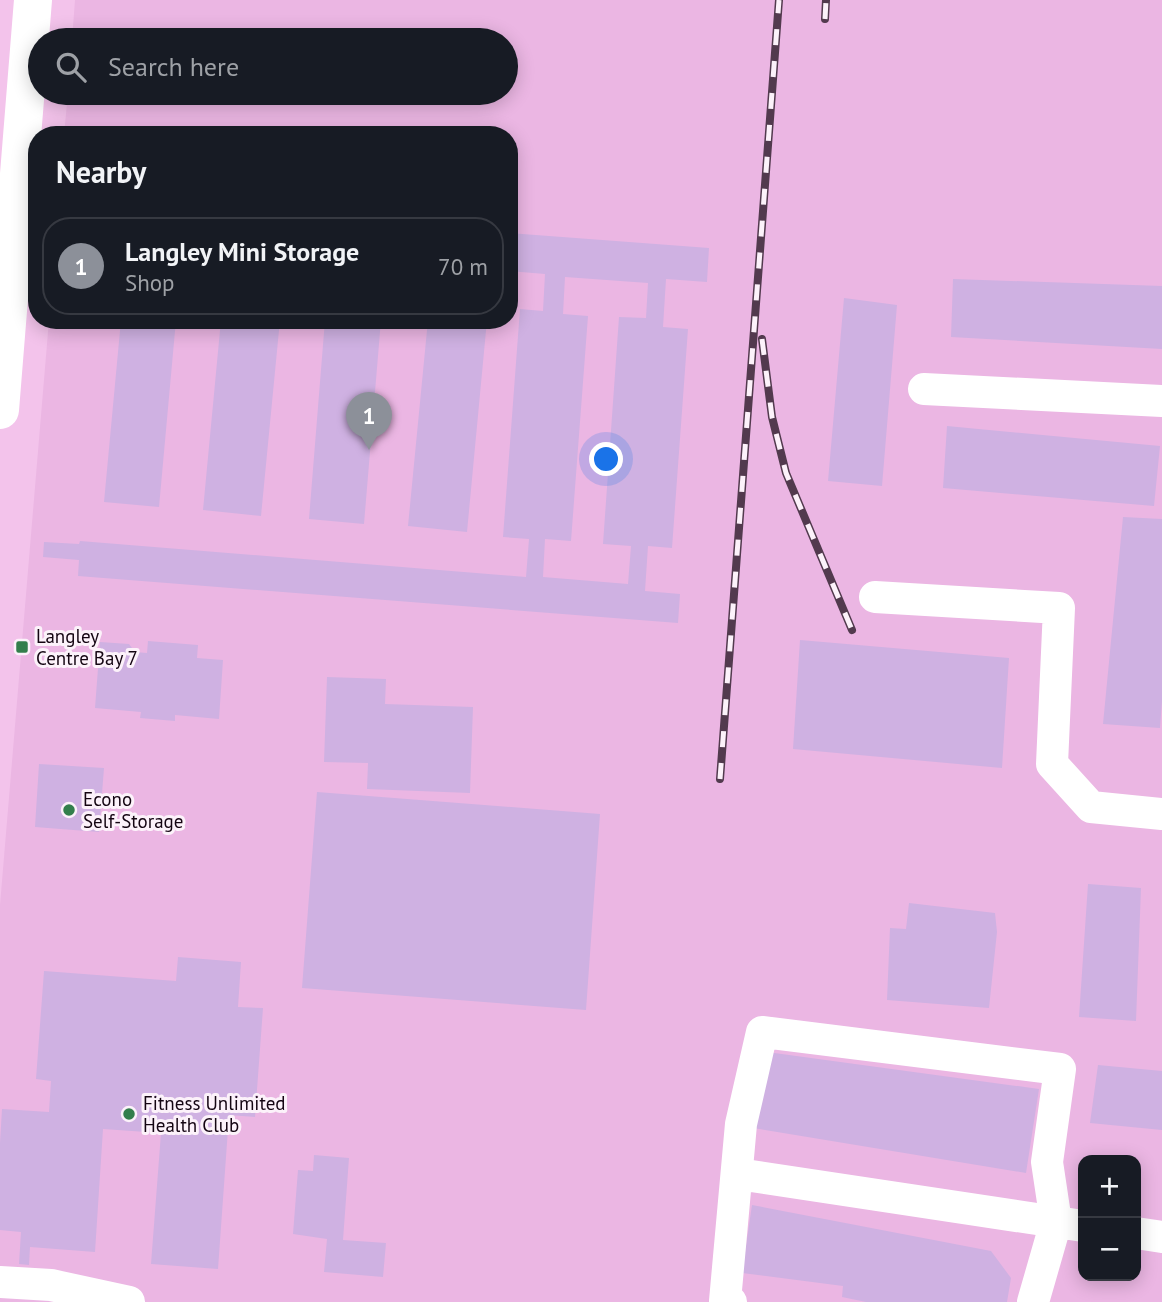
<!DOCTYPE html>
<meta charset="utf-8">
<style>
body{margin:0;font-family:"PT Sans",sans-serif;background:#242831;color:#f1f3f6}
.controls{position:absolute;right:21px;bottom:21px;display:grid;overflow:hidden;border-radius:14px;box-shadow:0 4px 18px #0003}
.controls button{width:63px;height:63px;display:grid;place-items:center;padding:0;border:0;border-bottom:2px solid #363941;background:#171b24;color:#f1f3f6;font:35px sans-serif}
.you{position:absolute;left:607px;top:460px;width:24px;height:24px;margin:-18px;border:5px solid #fff;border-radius:50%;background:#1a73e8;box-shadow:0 0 0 10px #1a73e833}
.badge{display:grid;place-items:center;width:46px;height:46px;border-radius:50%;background:#8c9099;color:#fff;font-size:23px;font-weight:700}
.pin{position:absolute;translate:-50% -58px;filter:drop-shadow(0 2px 4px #0008)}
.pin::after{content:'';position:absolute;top:37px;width:24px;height:21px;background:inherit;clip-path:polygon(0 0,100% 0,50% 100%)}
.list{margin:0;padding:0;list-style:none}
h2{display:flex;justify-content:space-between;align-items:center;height:91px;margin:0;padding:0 28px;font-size:30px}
h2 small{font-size:23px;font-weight:400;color:#9ea1a6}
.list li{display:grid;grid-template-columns:46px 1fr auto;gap:21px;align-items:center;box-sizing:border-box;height:98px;margin:0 14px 14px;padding:0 14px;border:2px solid #363941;border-radius:28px}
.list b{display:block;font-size:26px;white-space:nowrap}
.list p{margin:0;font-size:23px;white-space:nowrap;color:#9ea1a6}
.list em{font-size:23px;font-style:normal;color:#9ea1a6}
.icon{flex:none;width:38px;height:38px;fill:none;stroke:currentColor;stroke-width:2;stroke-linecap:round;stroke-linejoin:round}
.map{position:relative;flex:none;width:1162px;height:1302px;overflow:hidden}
.search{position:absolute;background:#171b24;box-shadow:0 4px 18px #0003;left:28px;top:28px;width:490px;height:77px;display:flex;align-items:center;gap:18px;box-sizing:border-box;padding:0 24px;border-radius:38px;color:#9ea1a6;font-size:26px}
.panel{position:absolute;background:#171b24;box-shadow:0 4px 18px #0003;left:28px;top:126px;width:490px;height:203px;border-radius:28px}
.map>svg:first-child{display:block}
.built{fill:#ebb6e3;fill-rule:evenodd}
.building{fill:#cfb1e2;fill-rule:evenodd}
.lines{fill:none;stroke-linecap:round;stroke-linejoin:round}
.minor{stroke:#fff;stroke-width:32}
.major{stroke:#fff;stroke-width:38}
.rail-casing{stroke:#523a4e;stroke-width:8}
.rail{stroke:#fcf2fa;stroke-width:5;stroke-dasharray:16;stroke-linecap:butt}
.poi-dot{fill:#337e4c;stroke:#fcf2fa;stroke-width:2.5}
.labels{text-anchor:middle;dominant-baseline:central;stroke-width:6;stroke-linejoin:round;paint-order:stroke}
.poi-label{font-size:19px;fill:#140512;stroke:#fcf2fa;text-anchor:start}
</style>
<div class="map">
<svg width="1162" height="1302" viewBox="0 0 1162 1302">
<rect width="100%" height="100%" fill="#f3c3eb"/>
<path class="built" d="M75,0H1162V1302H0V905L49,320H509V135H64L68,93H506V40H72ZM1083,1160H1136V1276H1083Z"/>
<path class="building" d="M509,233L709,248L707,282L666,279L663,327L688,329L672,548L648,546L645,591L680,594L678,623L78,576L79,560L43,557L44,542L79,544L80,541L526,577L529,539L503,537L520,309L543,311L545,274L509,271ZM565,277L648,283L646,318L619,317L603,544L631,546L628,584L543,577L545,539L571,541L588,316L563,314Z
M953,279L1162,286V349L951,337Z
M844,298L897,305L882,486L828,481Z
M121,320H176L159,507L104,502Z
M221,320H280L261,516L203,510Z
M325,320H381L364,524L309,519Z
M428,320H487L467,532L408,526Z
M947,426L1160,446L1154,506L943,488Z
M1123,517L1162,519V701L1160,728L1103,724Z
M800,640L1009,658L1002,768L793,749Z
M148,641L198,645L197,658L223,660L219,719L175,715V721L140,718L141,712L95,708L100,642L129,644L135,652L147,653Z
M327,677L386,679L385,704L473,707L470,793L367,789L368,763L324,762Z
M39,764L104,768L99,832L35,827Z
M317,792L600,814L586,1010L302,988Z
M1088,884L1141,888L1136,1021L1079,1017Z
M909,903L995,913L997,932L989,1008L887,1000L890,928L906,929Z
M178,957L241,962L238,1007L263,1008L255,1117L229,1115L218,1269L151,1264L161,1133L103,1129L95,1252L30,1247L29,1265L19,1264L21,1232L0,1230V1143L2,1109L49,1112L51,1081L36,1079L44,971L176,981Z
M767,1052L1039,1089L1026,1173L753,1128Z
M1098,1065L1162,1071V1130L1090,1123Z
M314,1155L349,1158L343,1240L386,1243L383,1277L324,1272L327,1239L293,1234L298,1170L313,1171Z
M752,1205L991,1251L1011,1278L1007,1302H866L842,1297L843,1286L742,1273Z"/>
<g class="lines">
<path class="minor" d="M924,389L1162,401
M875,597L1059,608L1052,764L1091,807L1162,814
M738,1174L1083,1226
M1136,1233L1162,1237
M0,1282L51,1285L129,1302
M731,1302L725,1301L741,1124L762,1032L1060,1069L1047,1162L1056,1222L1033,1302"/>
<path class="major" d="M0,410L33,0"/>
<defs>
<path id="rail" d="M825,19L826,0
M762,339L772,417L786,473L852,630
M720,779L779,0"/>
</defs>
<use href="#rail" class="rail-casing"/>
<use href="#rail" class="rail"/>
</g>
<g class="poi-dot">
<rect x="15" y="640" width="14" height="14" rx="3.5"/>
<circle cx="69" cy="810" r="7"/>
<circle cx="129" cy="1114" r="7"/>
</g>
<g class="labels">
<g class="poi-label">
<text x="36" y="636">Langley<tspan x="36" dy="22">Centre Bay 7</tspan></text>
<text x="83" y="799">Econo<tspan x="83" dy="22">Self-Storage</tspan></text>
<text x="143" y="1103">Fitness Unlimited<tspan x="143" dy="22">Health Club</tspan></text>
</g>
</g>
</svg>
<div class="controls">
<button>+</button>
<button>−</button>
</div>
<div class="you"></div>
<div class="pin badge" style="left:369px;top:450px">1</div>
<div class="search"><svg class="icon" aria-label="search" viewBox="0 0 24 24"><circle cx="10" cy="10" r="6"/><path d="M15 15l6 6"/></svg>Search here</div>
<section class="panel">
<h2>Nearby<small></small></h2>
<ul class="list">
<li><span class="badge">1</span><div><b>Langley Mini Storage</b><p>Shop</p></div><em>70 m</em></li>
</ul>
</section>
</div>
